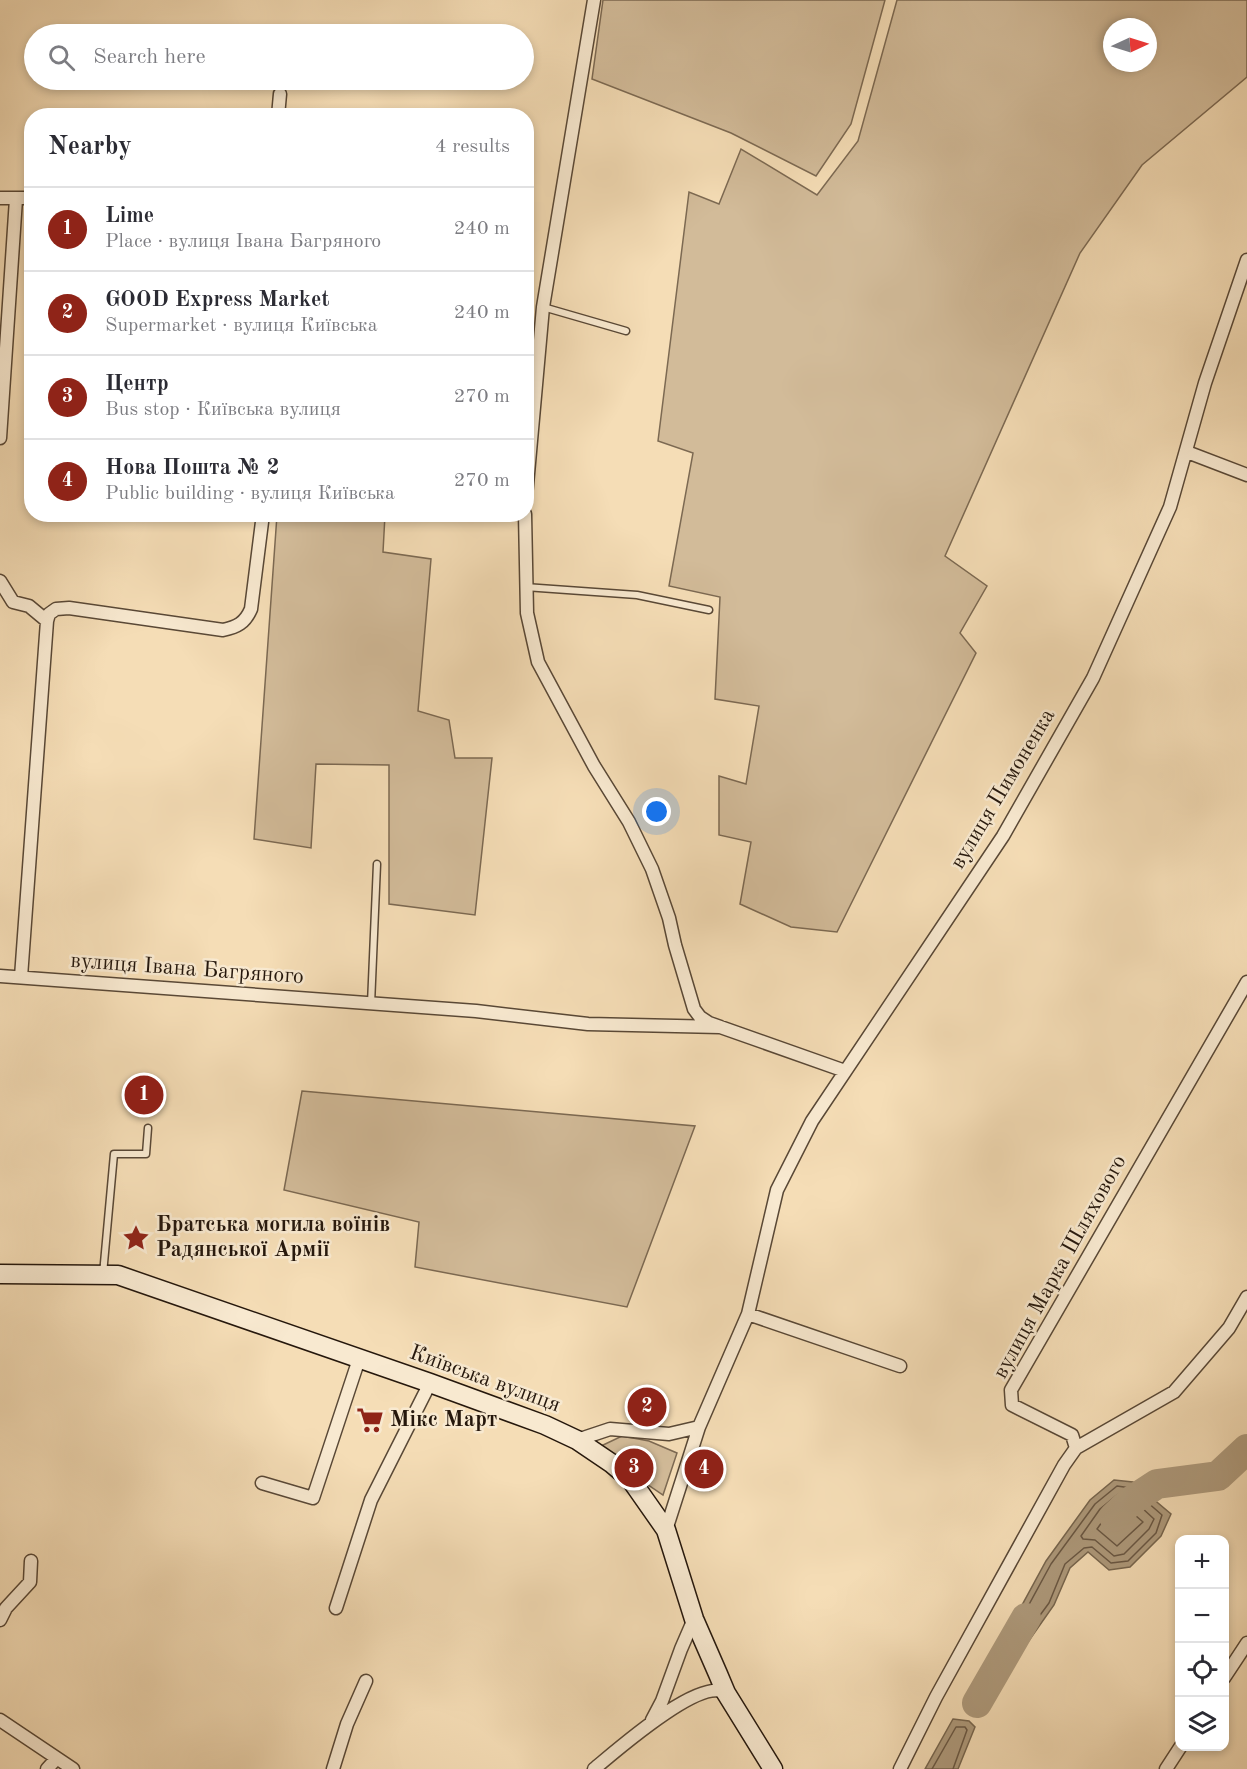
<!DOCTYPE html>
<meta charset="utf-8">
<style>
body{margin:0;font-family:"Old Standard TT",serif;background:#f7f7f7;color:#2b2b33}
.controls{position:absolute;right:18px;bottom:18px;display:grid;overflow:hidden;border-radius:12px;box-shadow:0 3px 9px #0003}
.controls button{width:54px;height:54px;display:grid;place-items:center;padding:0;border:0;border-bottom:2px solid #e1e1e2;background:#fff;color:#2b2b33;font:30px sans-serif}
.compass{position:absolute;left:1103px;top:18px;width:54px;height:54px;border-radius:50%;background:#fff;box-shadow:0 3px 9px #0003;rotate:86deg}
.you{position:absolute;left:657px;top:812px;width:21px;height:21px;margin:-15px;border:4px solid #fff;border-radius:50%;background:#1a73e8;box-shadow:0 0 0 9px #1a73e833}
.badge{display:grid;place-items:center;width:39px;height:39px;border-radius:50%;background:#8f2418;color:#fff;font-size:20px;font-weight:700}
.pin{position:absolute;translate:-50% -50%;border:3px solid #fff;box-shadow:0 2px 6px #0006}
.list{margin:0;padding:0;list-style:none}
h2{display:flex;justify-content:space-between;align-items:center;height:78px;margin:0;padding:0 24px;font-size:26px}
h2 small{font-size:20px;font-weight:400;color:#7c7c81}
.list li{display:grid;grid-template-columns:39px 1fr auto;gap:18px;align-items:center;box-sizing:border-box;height:84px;padding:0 24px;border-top:2px solid #e1e1e2}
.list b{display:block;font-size:22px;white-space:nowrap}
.list p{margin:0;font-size:20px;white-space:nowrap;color:#7c7c81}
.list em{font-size:20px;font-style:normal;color:#7c7c81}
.icon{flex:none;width:33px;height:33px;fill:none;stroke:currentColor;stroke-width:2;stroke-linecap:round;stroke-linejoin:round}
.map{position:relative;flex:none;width:1247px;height:1769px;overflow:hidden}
.search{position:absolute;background:#fff;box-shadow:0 3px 9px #0003;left:24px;top:24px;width:510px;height:66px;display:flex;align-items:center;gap:15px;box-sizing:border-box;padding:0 21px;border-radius:33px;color:#7c7c81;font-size:22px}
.panel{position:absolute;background:#fff;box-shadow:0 3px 9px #0003;left:24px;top:108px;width:510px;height:414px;border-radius:24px}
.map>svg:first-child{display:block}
.green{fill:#d2bb99;stroke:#7c6952;stroke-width:1.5;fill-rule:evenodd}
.water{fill:#ae9a7c;stroke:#77664f;stroke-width:1.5}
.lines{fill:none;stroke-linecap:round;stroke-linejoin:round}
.shore{stroke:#6a5844;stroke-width:1.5}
.river{stroke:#ae9a7c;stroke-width:30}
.lane-casing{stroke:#594836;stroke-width:9}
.street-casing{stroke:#594836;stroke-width:15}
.secondary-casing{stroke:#25170c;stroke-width:21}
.lane{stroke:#f8e9d0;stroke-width:6}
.street{stroke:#f8e9d0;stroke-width:12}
.secondary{stroke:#f8e9d0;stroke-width:18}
.labels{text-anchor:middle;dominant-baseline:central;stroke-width:5;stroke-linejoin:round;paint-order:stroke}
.street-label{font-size:22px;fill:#25170c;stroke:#f8e9d0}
.poi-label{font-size:22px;font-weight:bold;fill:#25170c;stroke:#f8e9d0;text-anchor:start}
</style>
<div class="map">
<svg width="1247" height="1769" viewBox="0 0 1247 1769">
<rect width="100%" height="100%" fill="#f5ddb6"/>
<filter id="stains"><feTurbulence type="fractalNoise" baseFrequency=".00333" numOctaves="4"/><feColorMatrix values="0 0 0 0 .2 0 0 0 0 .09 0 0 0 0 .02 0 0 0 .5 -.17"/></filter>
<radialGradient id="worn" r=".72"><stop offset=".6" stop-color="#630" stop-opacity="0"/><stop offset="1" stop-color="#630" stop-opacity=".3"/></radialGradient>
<path class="green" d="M603,0H885L851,124L816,176L731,133L592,79Z
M897,0H1247V77L1142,165L1080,253L945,556L987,586L960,633L976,653L837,932L791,927L740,904L751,842L719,835V776L746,784L759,706L715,699L720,597L669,586L693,453L658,441L689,192L719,204L741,149L817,195L858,141ZM1112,27H1148V63H1112Z
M277,515H385L383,552L431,559L418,711L449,720L455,758H492L475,915L389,904V765L316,764L311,848L254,839Z
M302,1091L695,1126L627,1307L415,1267L419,1222L284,1190Z
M622,1436L649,1441L677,1453L663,1495L644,1482L642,1470L628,1458L617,1460L601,1446Z"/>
<path class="water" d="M1114,1480L1133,1482L1171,1514L1161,1536L1130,1567L1109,1570L1088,1552L1070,1568L1054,1605L1016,1659L997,1651L1046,1561L1090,1500Z
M953,1719L969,1721L975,1727L958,1769H925Z"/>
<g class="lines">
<path class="shore" d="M1117,1486L1131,1488L1162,1515L1156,1533L1128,1561L1111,1563L1092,1547L1084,1548L1065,1564L1049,1603L1015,1649H1008L1007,1645L1051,1564L1095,1504Z
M1118,1494L1128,1495L1154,1519L1149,1529L1124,1554L1114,1556L1095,1540L1083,1539L1081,1536L1100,1509Z
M1121,1503L1143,1522L1117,1546L1097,1529L1107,1515Z
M932,1769L956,1727H965L967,1730L953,1769"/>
<path class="river" d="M1114,1517L1131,1501L1157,1484L1218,1476L1247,1449
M977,1703L1026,1618"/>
<defs>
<path id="lane" d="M543,307L626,331
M525,587L637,595L709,610
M371,1004L377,864
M103,1274L114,1154H146L148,1128"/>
<path id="street" d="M278,116L280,94
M0,198H32
M0,438L16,199
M1187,452L1247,475
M526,496L543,307L594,0
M525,514L527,613L538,662L594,766L629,822L652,869L669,918L675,945L694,1009L700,1017L709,1023L845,1071
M0,581L13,602L29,606L47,621
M0,976L476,1011L588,1024L720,1027
M21,977L47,621L49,614L56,609L69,608L223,630C237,627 245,623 251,609L263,514
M748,1314L900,1366
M699,1427L748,1314L777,1190L812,1121L1003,836L1093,678L1170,507L1205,383L1247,260
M577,1440L610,1429L669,1434L699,1427L666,1530
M1076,1448L1174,1392L1229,1328L1247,1297
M262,1483L313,1498L359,1359
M336,1608L371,1500L430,1383
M0,1620L6,1608L30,1582L31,1561
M1224,1678L1247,1643
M0,1720L73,1769
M652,1720L662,1701L681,1649L694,1619
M47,1769L56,1759
M333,1769L347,1724L366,1681
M594,1769C616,1751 700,1676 726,1693
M900,1769L936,1697L1064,1465L1076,1448L1072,1435L1012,1405L1011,1390L1247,982
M1166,1769L1181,1746"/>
<path id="secondary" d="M0,1274L118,1275L430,1383L545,1425L577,1440L611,1463L631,1480L666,1530L694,1619L718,1674L726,1693L773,1769"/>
</defs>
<use href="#lane" class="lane-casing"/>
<use href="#street" class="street-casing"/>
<use href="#secondary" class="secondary-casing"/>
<use href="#lane" class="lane"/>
<use href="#street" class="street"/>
<use href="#secondary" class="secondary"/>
</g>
<defs>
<symbol id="sight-bare" viewBox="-9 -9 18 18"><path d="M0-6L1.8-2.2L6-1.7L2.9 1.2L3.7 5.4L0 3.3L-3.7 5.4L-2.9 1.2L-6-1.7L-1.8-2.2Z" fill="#8f2418" stroke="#f8e9d0" stroke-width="2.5" paint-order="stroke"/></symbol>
<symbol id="supermarket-bare" viewBox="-9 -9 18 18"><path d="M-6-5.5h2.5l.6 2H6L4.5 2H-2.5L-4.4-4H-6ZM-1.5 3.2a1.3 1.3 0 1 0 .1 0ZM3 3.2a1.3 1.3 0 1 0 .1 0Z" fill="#8f2418" stroke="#f8e9d0" stroke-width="2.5" paint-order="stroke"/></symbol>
</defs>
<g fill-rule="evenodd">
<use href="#sight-bare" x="117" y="1219" width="38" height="38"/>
<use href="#supermarket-bare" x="351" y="1401" width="38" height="38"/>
</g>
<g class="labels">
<g class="street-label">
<text transform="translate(1003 789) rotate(-59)">вулиця Пимоненка</text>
<text transform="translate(187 969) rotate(4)">вулиця Івана Багряного</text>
<text transform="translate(1060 1267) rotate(-61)">вулиця Марка Шляхового</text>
<text transform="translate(485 1379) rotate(20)">Київська вулиця</text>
</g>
<g class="poi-label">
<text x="156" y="1225">Братська могила воїнів<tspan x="156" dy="25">Радянської Армії</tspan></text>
<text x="390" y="1420">Мікс Март</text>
</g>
</g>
<rect width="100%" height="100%" filter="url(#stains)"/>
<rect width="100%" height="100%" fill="url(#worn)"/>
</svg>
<div class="controls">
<button>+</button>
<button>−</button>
<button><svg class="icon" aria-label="locate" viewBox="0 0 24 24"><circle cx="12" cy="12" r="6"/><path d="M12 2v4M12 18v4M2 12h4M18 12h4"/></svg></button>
<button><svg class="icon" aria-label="layers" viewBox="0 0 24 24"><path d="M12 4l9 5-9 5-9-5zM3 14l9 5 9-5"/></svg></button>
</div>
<svg class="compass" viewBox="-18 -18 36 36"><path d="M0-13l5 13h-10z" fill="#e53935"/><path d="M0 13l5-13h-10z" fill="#7c7c81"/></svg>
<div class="you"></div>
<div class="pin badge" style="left:144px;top:1095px">1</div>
<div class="pin badge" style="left:647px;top:1407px">2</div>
<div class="pin badge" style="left:634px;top:1468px">3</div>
<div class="pin badge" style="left:704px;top:1469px">4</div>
<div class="search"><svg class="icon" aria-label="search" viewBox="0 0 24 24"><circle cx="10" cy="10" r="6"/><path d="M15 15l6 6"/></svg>Search here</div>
<section class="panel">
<h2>Nearby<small>4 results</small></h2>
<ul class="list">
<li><span class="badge">1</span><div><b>Lime</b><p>Place · вулиця Івана Багряного</p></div><em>240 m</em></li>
<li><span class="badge">2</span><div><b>GOOD Express Market</b><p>Supermarket · вулиця Київська</p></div><em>240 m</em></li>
<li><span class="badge">3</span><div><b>Центр</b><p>Bus stop · Київська вулиця</p></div><em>270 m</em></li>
<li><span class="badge">4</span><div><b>Нова Пошта № 2</b><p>Public building · вулиця Київська</p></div><em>270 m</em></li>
</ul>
</section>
</div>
